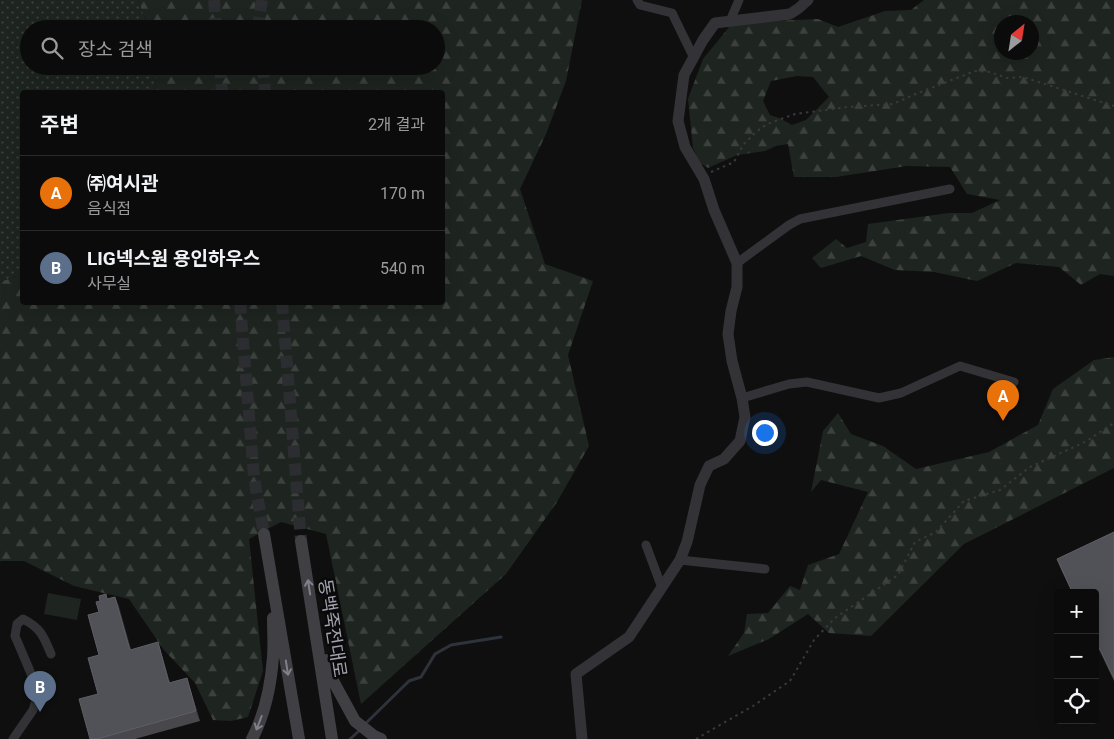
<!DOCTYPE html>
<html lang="ko">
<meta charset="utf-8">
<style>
body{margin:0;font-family:Roboto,"Noto Sans KR",sans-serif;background:#19191a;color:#f1f3f6}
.controls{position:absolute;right:15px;bottom:15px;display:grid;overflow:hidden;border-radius:5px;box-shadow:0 5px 20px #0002}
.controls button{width:45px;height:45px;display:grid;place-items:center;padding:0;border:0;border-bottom:1px solid #2b2b2d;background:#0b0b0c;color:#f1f3f6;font:25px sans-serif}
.compass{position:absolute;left:994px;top:15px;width:45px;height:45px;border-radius:50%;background:#0b0b0c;box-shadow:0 5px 20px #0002;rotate:30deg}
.you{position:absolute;left:764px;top:432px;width:18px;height:18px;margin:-12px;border:4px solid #fff;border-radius:50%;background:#1a73e8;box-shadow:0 0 0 8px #1a73e833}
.badge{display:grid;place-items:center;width:32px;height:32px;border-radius:50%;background:#ea580c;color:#fff;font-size:16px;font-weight:700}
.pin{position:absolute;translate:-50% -41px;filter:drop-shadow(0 1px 2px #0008)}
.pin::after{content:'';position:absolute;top:26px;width:18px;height:15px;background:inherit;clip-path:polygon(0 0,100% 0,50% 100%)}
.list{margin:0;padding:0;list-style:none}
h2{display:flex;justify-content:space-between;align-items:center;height:65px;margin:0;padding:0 20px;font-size:21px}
h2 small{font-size:16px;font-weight:400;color:#9a9b9d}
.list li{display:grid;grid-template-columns:32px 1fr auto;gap:15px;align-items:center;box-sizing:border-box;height:75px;padding:0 20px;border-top:1px solid #2b2b2d}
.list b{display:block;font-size:19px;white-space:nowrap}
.list p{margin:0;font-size:16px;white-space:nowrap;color:#9a9b9d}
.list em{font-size:16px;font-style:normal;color:#9a9b9d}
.icon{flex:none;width:28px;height:28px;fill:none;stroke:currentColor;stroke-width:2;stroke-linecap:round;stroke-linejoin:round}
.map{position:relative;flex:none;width:1114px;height:739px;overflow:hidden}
.search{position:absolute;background:#0b0b0c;box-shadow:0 5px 20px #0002;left:20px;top:20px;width:425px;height:55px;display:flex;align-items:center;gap:12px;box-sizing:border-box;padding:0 18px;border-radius:28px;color:#9a9b9d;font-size:19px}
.panel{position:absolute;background:#0b0b0c;box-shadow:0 5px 20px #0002;left:20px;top:90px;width:425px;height:215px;border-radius:5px}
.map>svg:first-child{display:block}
.grass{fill:url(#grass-dots)}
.forest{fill:url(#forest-firs);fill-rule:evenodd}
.green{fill:#1e2420}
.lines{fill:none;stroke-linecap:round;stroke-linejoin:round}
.stream{stroke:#2e333b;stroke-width:3}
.secondary-tunnel{stroke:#2c2d30;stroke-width:12;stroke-dasharray:12 6;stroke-linecap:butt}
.path{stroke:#39393d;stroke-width:2;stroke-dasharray:2.5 4;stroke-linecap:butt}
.minor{stroke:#333337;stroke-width:9}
.tertiary{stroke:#333337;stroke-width:11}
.secondary{stroke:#3f3f44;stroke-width:12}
.wall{fill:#48484c}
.shaded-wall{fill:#2d2d30}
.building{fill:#515257;stroke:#5e5e65}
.oneway{stroke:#7f808a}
.labels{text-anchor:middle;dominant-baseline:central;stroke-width:5;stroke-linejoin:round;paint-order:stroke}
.street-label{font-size:18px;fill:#a2a3af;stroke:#0a0a0b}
</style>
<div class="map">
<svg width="1114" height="739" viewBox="0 0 1114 739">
<defs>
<pattern id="grass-dots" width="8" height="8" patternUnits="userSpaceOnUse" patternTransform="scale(1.25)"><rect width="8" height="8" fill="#1e2420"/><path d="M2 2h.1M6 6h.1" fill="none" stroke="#3c413e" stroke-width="1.8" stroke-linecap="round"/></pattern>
<pattern id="forest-firs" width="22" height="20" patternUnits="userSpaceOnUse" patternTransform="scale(1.25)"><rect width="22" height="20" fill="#1e2420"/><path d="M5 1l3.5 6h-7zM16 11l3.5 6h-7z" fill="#3c413e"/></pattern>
</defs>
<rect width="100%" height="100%" fill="#0f0f10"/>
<path class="grass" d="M0,0H138L149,29H29V66H160L154,92H22V274L0,282Z"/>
<path class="forest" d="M138,0H582L566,81L546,134L520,189L545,264L593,281L568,355L589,446L557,502L506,574L361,704L326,534L281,522L249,539L263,671L248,717L231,721L213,720L195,683L164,650L129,599L74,586L24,561H1L0,562V282L22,274V302H442V92H154L160,66H436V29H149Z
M924,0H1114V276L1100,274L1081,285L1059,267L1016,263L977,281L934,272L895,270L861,256L821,268L812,258L836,239L847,248L866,242L868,224L949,213H972L1000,200L967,194L950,167L907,166L836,177H794L788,144L776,146L765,151L737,155L708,168L700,163L693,148L688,99L703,59L730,26L753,22L818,19L838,27L885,11L911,10ZM1002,22H1032V52H1002ZM797,76L813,77L829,97L806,120L792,125L779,118L770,115L763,101L771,81Z
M1114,357V468L964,544L871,636L829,633L808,614L769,639L728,656L744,633L747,614L768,613L790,586L800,590L808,565L839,554L868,492L821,480L811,492L823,431L838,413L851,434L883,446L916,469L989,452L1038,425L1053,389L1094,360Z"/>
<path class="green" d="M48,593L81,599L77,620L44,614Z"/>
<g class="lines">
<path class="stream" d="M364,725L409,681L421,677L435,654L451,645L501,637
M350,739L360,730"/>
<path class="secondary-tunnel" d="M214,0L216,29
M260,29L259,19L262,0
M220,66L222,92
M263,66L265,92
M240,302L254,478L264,534
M282,302L301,541"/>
<path class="path" d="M711,172L734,162L743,145L756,132L767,124L795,114L848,107L893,104L918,93L975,71L990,72L1007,78L1023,77L1114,106
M696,739L753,706L790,681L814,640L835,618L898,575L915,542L936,532L964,501L1000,490L1030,467L1085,442L1114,423"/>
<path class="minor" d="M637,0L640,5L672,13L693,56
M730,21L739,0
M737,263L789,225L800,219L950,189
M742,398L789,384L807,382L879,398L901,393L960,366L1014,382
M646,545L662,588
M680,560L765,569
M13,739L33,710L37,697L35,683L15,636L17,624L23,619C41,628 44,637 51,654"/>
<path class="tertiary" d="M582,739L576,674L629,637L680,560L687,542L700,485L709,466L724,459L740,441L745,417L742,398L732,361L728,334L731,311L737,287V263L714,210L704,179L685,147L678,121L684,75L703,40L715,23L790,14L799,8L808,0"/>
<path class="secondary" d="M264,534L299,739
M301,541L332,739
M327,660L331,677L355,721L374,736L381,739
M252,739C265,714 271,685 273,657C274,644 273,631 273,618"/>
</g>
<path class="wall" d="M1114,532V681L1095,641V593H1072L1061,569L1057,559Z
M115,597L131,650L158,642L170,683L190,688L200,721L135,739H90L98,694L99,655V612L108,599Z"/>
<path class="shaded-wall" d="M115,597L119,606L134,660L130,650Z
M158,642L161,652L173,693L169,683Z
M187,678L190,688L200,721L196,711Z"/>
<path class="building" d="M1114,532V678L1095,639V593H1073L1057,559Z
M106,594L107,599L115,597L130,650L158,642L169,683L187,678L196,711L97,739H90L79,699L98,694L88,658L99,655L88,615L99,612L96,602L100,601L99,596Z"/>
<defs><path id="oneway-shaft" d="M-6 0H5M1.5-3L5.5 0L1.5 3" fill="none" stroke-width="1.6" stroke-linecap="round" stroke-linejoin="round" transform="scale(1.25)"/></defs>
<g class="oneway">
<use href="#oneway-shaft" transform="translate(309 587) rotate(-99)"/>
<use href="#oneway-shaft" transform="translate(287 668) rotate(81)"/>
<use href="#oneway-shaft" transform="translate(259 723) rotate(111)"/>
</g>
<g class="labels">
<g class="street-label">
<text transform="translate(333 628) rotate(81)">동백죽전대로</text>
</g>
</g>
</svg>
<div class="controls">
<button>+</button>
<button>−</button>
<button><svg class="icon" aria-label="locate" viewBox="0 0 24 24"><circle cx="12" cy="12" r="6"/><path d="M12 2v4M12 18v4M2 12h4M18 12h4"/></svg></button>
</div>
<svg class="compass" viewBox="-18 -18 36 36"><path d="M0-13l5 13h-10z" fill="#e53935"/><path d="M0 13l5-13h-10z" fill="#9a9b9d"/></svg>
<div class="you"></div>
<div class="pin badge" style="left:1003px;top:421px;background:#e8710a">A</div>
<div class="pin badge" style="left:40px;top:712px;background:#5c6f8a">B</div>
<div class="search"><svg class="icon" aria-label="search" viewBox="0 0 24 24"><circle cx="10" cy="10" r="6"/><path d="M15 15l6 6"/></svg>장소 검색</div>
<section class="panel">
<h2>주변<small>2개 결과</small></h2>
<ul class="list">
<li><span class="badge" style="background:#e8710a">A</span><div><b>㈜여시관</b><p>음식점</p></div><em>170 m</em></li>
<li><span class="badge" style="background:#5c6f8a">B</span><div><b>LIG넥스원 용인하우스</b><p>사무실</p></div><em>540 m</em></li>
</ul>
</section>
</div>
